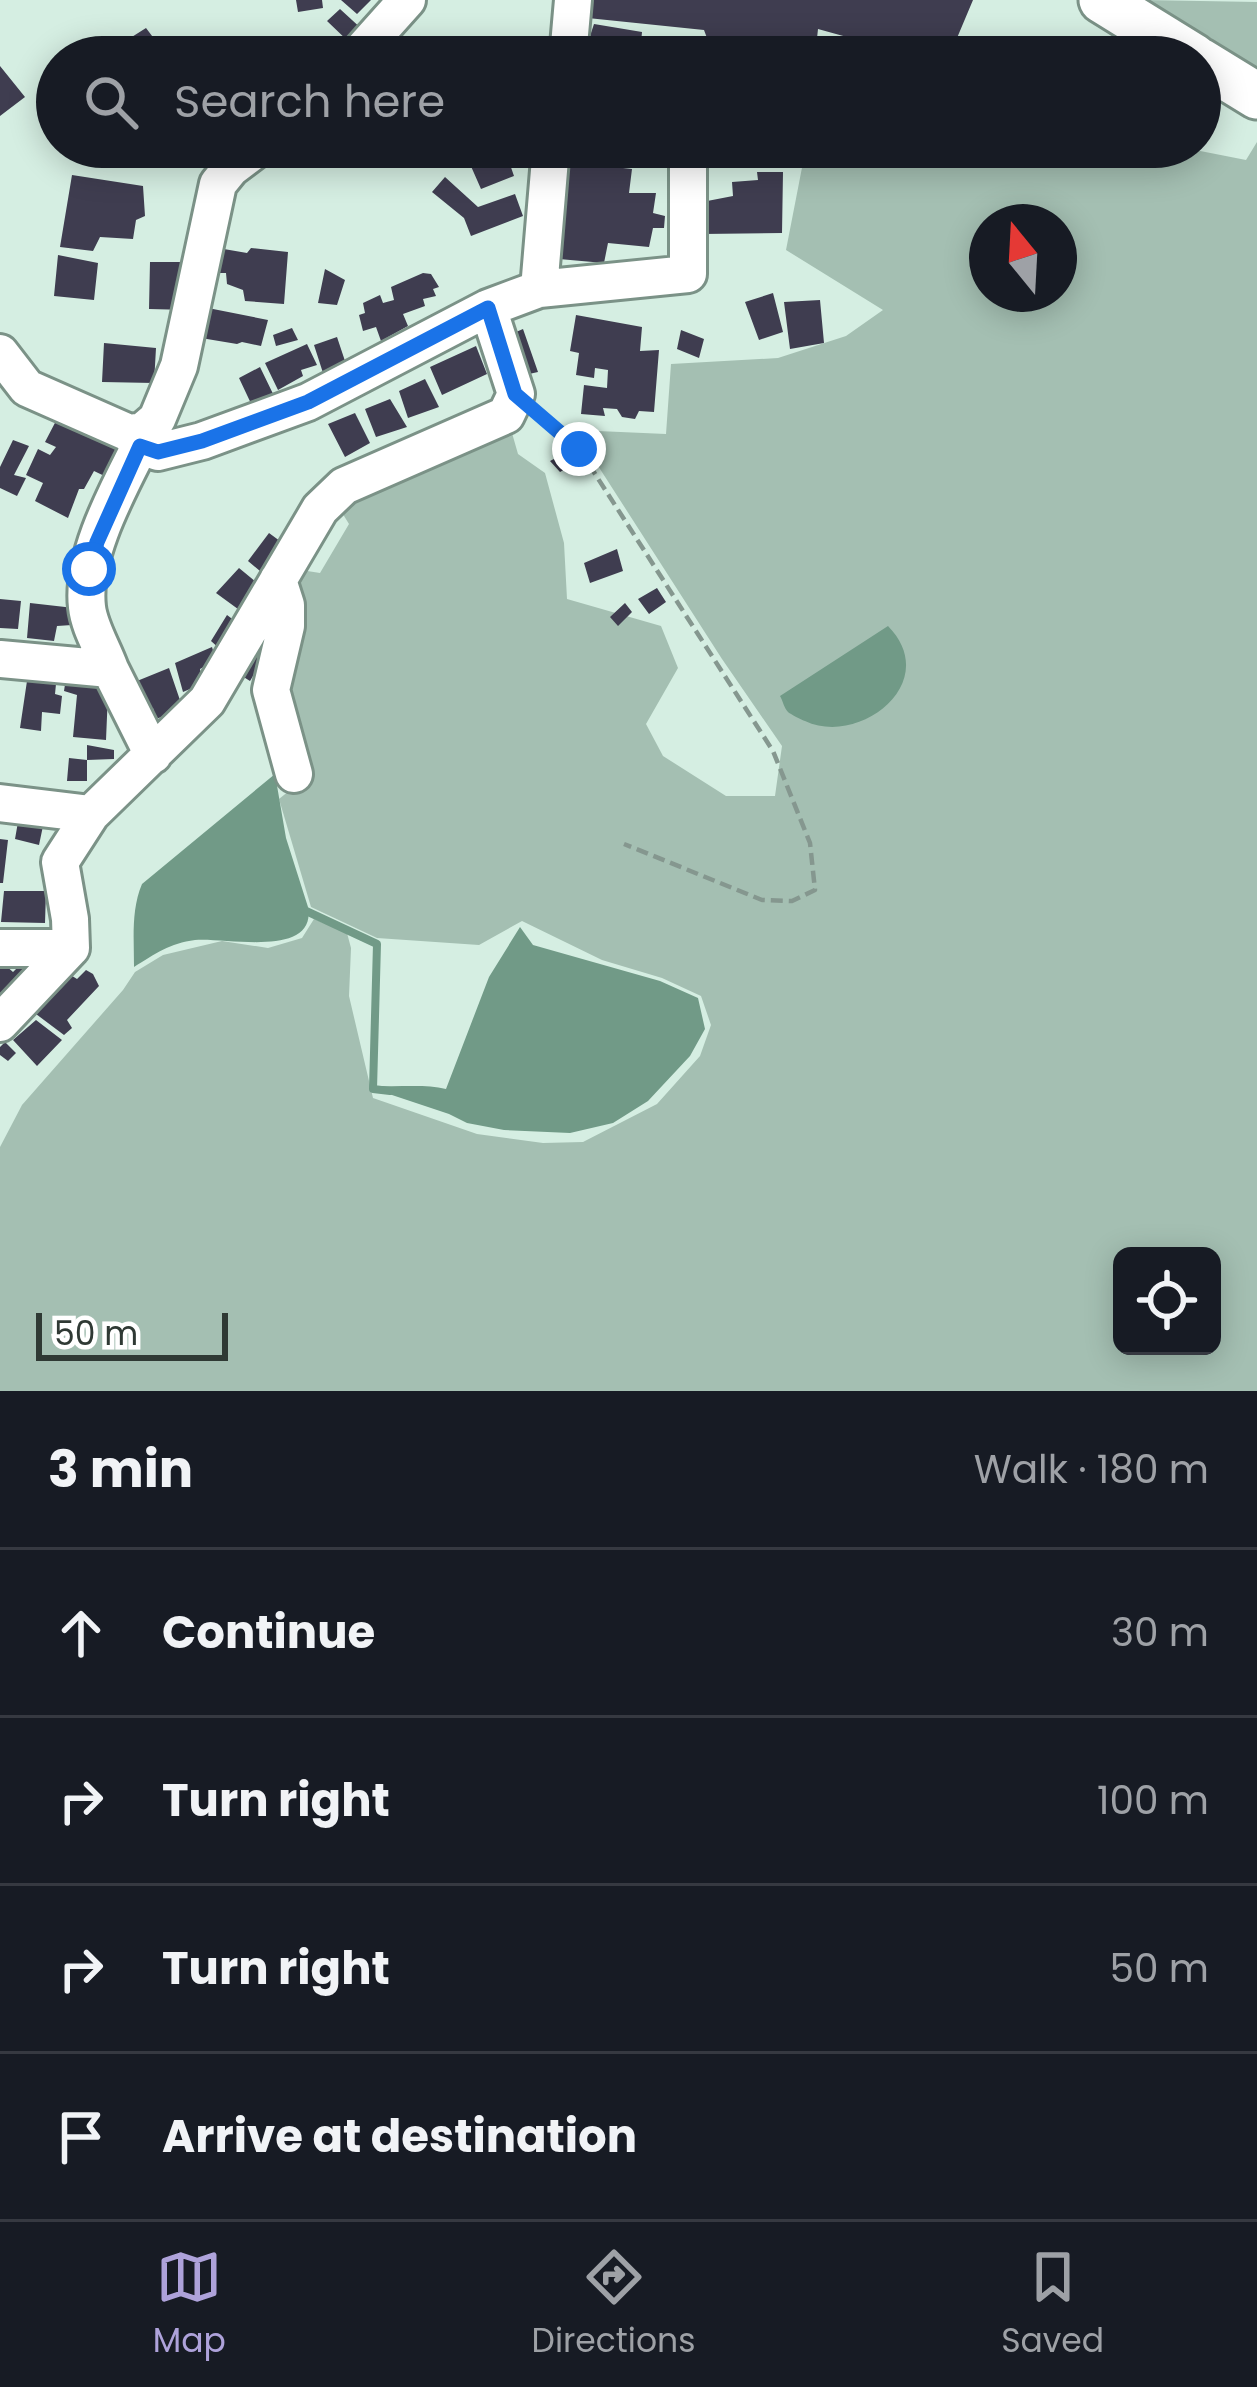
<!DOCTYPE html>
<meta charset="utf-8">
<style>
body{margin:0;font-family:Poppins,sans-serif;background:#20242c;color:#f1f3f6}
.controls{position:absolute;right:36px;bottom:36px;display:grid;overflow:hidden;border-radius:18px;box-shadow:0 6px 30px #0003}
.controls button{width:108px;height:108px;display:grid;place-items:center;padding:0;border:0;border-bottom:3px solid #363941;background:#171b24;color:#f1f3f6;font:60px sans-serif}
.compass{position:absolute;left:969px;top:204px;width:108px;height:108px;border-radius:50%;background:#171b24;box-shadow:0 6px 30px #0003;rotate:342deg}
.scale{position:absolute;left:36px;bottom:30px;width:192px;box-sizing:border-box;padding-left:12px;border:6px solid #2f3934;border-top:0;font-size:33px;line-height:42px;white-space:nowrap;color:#2f3934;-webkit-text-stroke:9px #fff;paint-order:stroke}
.stop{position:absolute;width:36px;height:36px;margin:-27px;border:9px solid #1a73e8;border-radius:50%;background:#fff}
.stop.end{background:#1a73e8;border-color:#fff;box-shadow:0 3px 12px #0008}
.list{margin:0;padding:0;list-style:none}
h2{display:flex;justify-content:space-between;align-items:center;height:156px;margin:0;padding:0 48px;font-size:51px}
h2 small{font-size:39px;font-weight:400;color:#9ea1a6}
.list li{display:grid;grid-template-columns:78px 1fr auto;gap:36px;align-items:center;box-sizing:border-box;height:168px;padding:0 48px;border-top:3px solid #363941}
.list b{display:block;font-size:45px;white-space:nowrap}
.list em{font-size:39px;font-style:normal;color:#9ea1a6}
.icon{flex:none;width:66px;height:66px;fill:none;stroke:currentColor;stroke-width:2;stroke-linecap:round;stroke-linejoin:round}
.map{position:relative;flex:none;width:1257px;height:1391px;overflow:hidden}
.search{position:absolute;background:#171b24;box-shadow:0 6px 30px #0003;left:36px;right:36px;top:36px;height:132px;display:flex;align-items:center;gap:30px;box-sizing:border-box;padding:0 42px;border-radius:66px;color:#9ea1a6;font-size:45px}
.sheet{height:828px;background:#171b24}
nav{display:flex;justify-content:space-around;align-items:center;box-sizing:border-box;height:168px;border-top:3px solid #363941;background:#171b24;font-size:33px;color:#9ea1a6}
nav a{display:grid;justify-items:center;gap:6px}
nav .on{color:#aea2da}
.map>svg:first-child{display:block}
.green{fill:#a4bfb2;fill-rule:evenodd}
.water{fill:#719a87}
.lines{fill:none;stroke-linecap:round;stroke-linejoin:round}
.stream{stroke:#719a87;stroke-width:8}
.building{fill:#3f3d50}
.minor-casing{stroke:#7b9287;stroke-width:42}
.major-casing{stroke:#7b9287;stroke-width:51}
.path{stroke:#85978f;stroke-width:4.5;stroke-dasharray:12 6;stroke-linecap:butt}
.minor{stroke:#fff;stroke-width:36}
.major{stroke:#fff;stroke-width:45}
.route{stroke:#1a73e8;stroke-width:15}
</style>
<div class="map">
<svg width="1257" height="1391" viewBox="0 0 1257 1391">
<rect width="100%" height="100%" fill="#d5eee2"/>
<path class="green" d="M1144,0L1257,2V72Z
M1257,142V1391H0V1147L22,1105L123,990L135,972L163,955L222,941L268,948L302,938L314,919L347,933L351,948L349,996L373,1098L477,1134L543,1143L583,1142L657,1104L700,1056L711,1025L701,996L662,978L602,960L522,921L479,945L377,938L311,907L279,799L305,778L284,688L293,643L301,570L320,573L349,524L341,511L353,497L510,426L518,454L545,473L564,543L567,599L661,626L678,668L646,724L663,756L726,796H775L782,746L722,659L575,430L666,434L671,364L778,358L846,336L883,310L786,250L806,147H1180L1246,160ZM987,222H1059V294H987ZM1122,1256H1212V1346H1122Z"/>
<path class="water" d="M888,626C943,682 860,747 805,721C802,720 790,714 788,712C784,708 783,701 780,696Z
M275,774L286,838L308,907C317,959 225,937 195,940C170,943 155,954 134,967C134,939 131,910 142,884Z
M520,927L533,945L660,981L698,998L705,1029L690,1056L648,1101L613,1123L570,1133L504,1130L467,1123L449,1114L380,1091L381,1086C402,1087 426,1084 446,1089L489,977Z"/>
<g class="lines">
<path class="stream" d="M304,910L377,944L373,1089L390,1091"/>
</g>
<path class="building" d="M296,0H322L323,8L298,12Z
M341,0H371L357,14Z
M580,0H973L949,57H919L818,29L815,57H736V52L747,49L744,39L707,38L704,30L578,17Z
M340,9L364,31L350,43L327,21Z
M594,24L642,32L640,54L631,57H583Z
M146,28L168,57H115L116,47Z
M287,36L296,55L254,57L251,47Z
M240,43L246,57H217L215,53Z
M0,66L25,97L0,116Z
M505,150L514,176L481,189L470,164Z
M569,162L632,169L629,193H656L653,213L665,216L664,228H653L649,247L608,243L604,263L559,259Z
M757,172H783L782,233L702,234V202L733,196L732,182L758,180Z
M72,175L143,186L145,216L136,220L133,239L100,237L93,251L60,247Z
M445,177L478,207L515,194L523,216L471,236L464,218L432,192Z
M218,248L247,253L251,248L288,252L284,304L245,301L243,290L227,284L226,273H213Z
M58,255L98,263L94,300L54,296Z
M150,262H190L188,310L149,309Z
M325,269L345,280L337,305L318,303Z
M423,273L431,274L439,287L433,289L436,296L423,299L425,306L403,314L408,326L381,341L376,327L363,331L359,315L365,313L363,303L380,295L383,303L394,300L391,287Z
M773,293L783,332L759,340L745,302Z
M820,300L824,343L790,349L784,302Z
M208,308L268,320L261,346L242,342L237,344L201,338Z
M576,315L642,327L640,351L659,350L654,412L639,411L635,419L622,417L617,409L603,408L605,416L581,414L584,385L607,388L608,370L595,368L594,378L576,375L579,353L570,351Z
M292,328L298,340L276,346L273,335Z
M523,329L538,372L529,374L516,332Z
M681,330L704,339L699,358L677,349Z
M337,337L347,367L324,376L314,345Z
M104,343L156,348L154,383L102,382Z
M307,344L317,365L301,370L303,376L278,390L265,363Z
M476,346L487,374L442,395L430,367Z
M260,367L276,400L255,412L239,378Z
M425,379L439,407L408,418L399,391Z
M390,399L407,427L376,437L365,409Z
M355,413L370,443L345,457L328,424Z
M57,419L127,450L115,481L94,471L84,489H79L68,518L35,501L43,483L26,475L38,449L50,455L56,447L45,442Z
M13,440L29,446L14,475L26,478L17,496L0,488V467Z
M569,451L578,462L560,472L550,461Z
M269,533L288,547L266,576L248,561Z
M617,549L623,571L590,583L584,563Z
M239,568L262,587L242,612L216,593Z
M657,588L666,602L649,614L638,599Z
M0,599L21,601L18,629L0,628Z
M30,603L74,608L72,625L57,626L54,641L27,638Z
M625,603L632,612L618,626L610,617Z
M227,615L239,624L221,650L211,641Z
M212,647L216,660L200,669L202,679L197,686L183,692L175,663Z
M258,648L266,654L250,681L242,676Z
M169,668L183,709L156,719L153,708L148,709L137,681Z
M66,678L73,679L77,687H99L108,693L106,740L73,737L77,695L64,691Z
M27,681L56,684L55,694L62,696L60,714L42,712L41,731L20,728Z
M87,745L114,750V759L87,760Z
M69,758L87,760V781H67Z
M18,822L43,826L39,845L15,839Z
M0,839L8,840L3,883H0Z
M4,891H46L45,923L1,922Z
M5,965L13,972L19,966L33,974L0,1002V969Z
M86,970L93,974L99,986L67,1020L72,1028L64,1035L32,1011L69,974L77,979Z
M36,1020L62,1040L37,1066L13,1040Z
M5,1042L16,1053L8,1061L0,1055V1047Z"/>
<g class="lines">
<defs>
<path id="minor" d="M356,57L407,0
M568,57L573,0
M539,289L551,147
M0,353L27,388L129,433L143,431L157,419L179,366L218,184L231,168L259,147
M129,433L140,446L158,452L202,441L308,402L488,308L539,289L688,274V166
M278,580L286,605V626L271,690L294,774
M0,659L110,669L153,755
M110,669C103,649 89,627 87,607C81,556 118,490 140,446
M0,803L91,814
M0,948H71L70,919L60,862L91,814L207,701L320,509L344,486L506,415L516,394L488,308
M0,1023L71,948"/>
<path id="major" d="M1102,0L1194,57
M1200,61L1257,96"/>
</defs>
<use href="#minor" class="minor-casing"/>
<use href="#major" class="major-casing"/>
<path class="path" d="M538,414L579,449L773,751L810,843L815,890L792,901L762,900L624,844"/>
<use href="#minor" class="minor"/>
<use href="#major" class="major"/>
</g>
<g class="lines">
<path class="route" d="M89,569L97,542L140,446L158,452L202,441L308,402L488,308L515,394L579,449"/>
</g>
</svg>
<div class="controls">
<button><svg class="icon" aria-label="locate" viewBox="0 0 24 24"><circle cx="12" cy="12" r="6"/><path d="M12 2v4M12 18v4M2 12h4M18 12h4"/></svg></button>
</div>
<svg class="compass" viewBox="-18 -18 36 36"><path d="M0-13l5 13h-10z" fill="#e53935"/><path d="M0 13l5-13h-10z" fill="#9ea1a6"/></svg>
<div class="scale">50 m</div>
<div class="stop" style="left:89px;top:569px"></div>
<div class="stop end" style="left:579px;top:449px"></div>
<div class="search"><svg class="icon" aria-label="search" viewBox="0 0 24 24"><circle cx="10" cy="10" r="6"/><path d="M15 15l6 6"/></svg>Search here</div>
</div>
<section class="sheet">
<h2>3 min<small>Walk · 180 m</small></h2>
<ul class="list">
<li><svg class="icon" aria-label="ahead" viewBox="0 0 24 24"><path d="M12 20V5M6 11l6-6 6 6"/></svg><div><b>Continue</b></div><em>30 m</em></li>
<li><svg class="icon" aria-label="right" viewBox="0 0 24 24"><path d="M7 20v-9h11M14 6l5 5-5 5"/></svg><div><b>Turn right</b></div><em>100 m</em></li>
<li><svg class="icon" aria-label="right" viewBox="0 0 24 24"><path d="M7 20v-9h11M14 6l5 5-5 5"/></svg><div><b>Turn right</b></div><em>50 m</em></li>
<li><svg class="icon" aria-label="arrive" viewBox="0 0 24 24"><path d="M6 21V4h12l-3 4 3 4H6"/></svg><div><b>Arrive at destination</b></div></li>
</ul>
</section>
<nav>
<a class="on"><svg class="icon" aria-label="map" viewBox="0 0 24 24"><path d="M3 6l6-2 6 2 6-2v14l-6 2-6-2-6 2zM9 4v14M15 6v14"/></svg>Map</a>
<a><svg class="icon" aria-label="directions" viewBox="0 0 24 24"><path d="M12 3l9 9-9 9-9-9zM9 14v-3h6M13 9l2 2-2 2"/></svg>Directions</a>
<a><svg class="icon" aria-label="saved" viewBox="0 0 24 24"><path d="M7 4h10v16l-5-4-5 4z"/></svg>Saved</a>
</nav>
